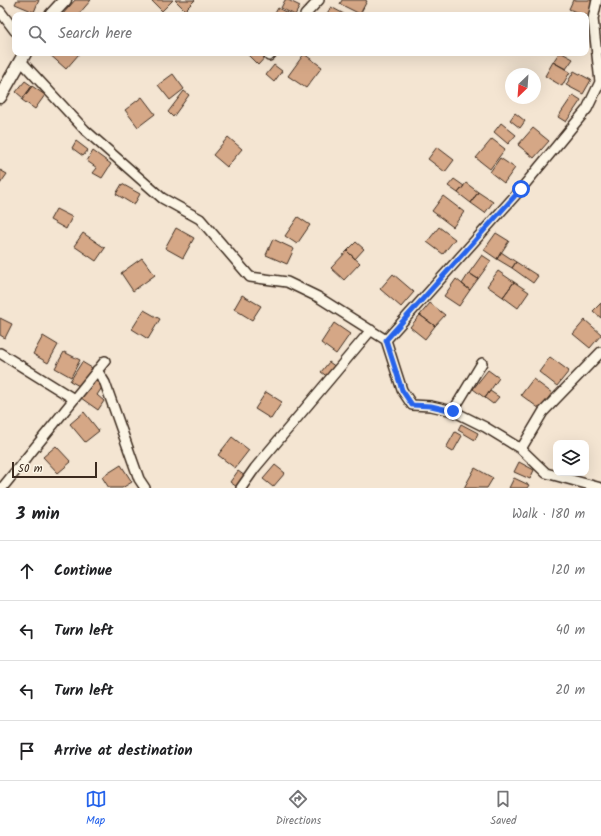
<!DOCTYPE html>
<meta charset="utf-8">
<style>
body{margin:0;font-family:Kalam,sans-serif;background:#f6f6f6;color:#202124}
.controls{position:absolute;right:12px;bottom:12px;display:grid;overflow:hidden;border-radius:8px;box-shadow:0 4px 16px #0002}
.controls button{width:36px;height:36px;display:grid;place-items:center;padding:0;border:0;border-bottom:1px solid #e0e0e0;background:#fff;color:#202124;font:20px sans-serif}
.compass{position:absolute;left:505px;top:68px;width:36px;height:36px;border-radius:50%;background:#fff;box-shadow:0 4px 16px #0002;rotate:205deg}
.scale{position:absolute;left:12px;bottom:10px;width:85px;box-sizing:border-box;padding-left:4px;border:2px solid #3b2a1e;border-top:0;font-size:11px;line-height:14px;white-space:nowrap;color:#3b2a1e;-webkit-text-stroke:3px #fcf5e5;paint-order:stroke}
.stop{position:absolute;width:12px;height:12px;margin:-9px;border:3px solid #2563eb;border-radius:50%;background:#fff}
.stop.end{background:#2563eb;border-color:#fff;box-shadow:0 1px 4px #0008}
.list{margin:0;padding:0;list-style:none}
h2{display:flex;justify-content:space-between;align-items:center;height:52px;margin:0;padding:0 16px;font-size:17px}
h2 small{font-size:13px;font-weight:400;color:#757577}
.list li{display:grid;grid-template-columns:26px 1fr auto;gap:12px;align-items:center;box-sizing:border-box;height:60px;padding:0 16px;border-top:1px solid #e0e0e0}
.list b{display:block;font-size:15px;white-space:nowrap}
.list em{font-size:13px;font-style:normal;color:#757577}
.icon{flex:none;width:22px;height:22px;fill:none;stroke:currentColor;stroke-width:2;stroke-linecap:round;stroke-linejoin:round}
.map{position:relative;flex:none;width:601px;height:488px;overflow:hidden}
.search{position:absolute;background:#fff;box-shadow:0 4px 16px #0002;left:12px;right:12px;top:12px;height:44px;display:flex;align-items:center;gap:10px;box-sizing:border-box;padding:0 14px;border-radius:8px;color:#757577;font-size:15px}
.sheet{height:292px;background:#fff}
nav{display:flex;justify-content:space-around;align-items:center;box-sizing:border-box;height:56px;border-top:1px solid #e0e0e0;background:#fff;font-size:11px;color:#757577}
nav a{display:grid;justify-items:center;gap:2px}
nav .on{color:#2563eb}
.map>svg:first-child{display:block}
.building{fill:#d5a786;stroke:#3b2a1e}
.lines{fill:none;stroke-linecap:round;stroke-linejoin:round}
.minor-casing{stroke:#3b2a1e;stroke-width:12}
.tertiary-casing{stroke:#3b2a1e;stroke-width:15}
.minor{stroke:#fcf5e5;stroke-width:9}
.tertiary{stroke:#fcf5e5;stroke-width:12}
.route{stroke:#2563eb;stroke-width:5}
</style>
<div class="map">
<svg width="601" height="488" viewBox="0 0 601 488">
<rect width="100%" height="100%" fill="#f4e5d2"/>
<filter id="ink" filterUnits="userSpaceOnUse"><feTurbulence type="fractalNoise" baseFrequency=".025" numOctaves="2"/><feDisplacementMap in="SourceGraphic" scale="8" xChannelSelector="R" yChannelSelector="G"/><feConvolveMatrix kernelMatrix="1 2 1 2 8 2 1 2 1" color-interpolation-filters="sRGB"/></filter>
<g filter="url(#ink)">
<path class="building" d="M17,0H39L34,12L15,4Z
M75,0H91L78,15H62Z
M151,0H173L162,11Z
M175,0H195L185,10Z
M285,0H288L300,6L295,15L281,8Z
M342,0H365L367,1L360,14L340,4Z
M573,0H590L594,2L588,17L586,16V15H583L569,9Z
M331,7L344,14L343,15H326Z
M278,8L289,14L288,15H274Z
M48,53H78L79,54L66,69Z
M246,53H269L258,65Z
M559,53H562L573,59L566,69L553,62Z
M304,54L322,67L306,88L288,76Z
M553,62L570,72L562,86L545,76Z
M274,65L282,71L274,82L266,75Z
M574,71L591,80L583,94L566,85Z
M173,74L184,89L170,100L158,85Z
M25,81L32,86L23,98L16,92Z
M32,86L45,95L35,109L22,100Z
M184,91L189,95L173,117L168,112Z
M573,95L581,100L566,122L558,117Z
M142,97L155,114L138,127L125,110Z
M515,113L525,121L520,128L510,120Z
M501,123L516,135L508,144L494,132Z
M533,128L549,141L534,158L518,145Z
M228,137L242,149L227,167L213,155Z
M492,139L505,149L490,169L476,158Z
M76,141L88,150L83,156L72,148Z
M437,147L454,160L445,172L428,159Z
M93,151L111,164L102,178L93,173L97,168L87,161Z
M500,158L515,168L504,183L490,172Z
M0,170L7,174L0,184Z
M454,179L464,186L458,193L448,186Z
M466,183L478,192L471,203L458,193Z
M122,184L140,194L134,205L116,194Z
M478,192L493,202L485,213L471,203Z
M443,196L464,212L453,227L432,211Z
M56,209L72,217L66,229L50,220Z
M298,217L310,225L297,244L285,236Z
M439,227L455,239L443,254L427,242Z
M176,228L194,238L183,258L165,248Z
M83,233L105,248L96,261L74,246Z
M496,233L509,241L497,259L484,250Z
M273,239L294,249L287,264L266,255Z
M356,242L364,249L355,259L347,251Z
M347,251L360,263L344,280L331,268Z
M501,252L516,262L512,268L497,259Z
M482,255L491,261L478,279L469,273Z
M142,258L155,275L133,291L121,273Z
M516,262L538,276L533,283L512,268Z
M498,271L514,282L503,297L487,286Z
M469,273L478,279L470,290L462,284Z
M393,274L414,292L401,307L380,289Z
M456,279L470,290L459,306L444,296Z
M514,282L529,292L518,308L503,297Z
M242,295L261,306L252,320L234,309Z
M430,303L445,315L435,326L420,315Z
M601,303V318L593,311Z
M144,310L160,319L148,339L132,329Z
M420,315L435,326L425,339L410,327Z
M0,318L12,324L5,338L0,335Z
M585,320L601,334V335L590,348L573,334Z
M334,323L350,334L336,354L321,343Z
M43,336L58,345L48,363L33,354Z
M64,352L80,360L71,377L55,368Z
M550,357L569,371L557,386L539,372Z
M82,362L92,368L81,387L70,381Z
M329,362L336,367L328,377L321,372Z
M488,370L499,378L485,398L473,389Z
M533,379L552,393L540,409L521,395Z
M94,380L103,386L97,395L104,401L98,410L81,398Z
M490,391L499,397L493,404L485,398Z
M266,392L282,402L271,419L255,409Z
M84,412L99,431L85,442L70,424Z
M461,424L478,433L475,440L458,430Z
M455,432L462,436L453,452L446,448Z
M232,437L249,450L235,468L218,455Z
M56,446L71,462L58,473L43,457Z
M519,462L534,470L530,479L514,472Z
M121,465L132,482L122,488H109L102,477Z
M275,465L285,473L273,487L263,479Z
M475,468L493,478L487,488H464Z
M238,471L245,476L237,487L230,482Z
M514,478L529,485L527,488H509Z"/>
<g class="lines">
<defs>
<path id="minor" d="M0,11L15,31
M305,15L319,0
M269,56L272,53
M21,61L85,130L162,198L200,219L250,277L287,282L318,297L386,340L402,390L412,405L431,406L453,411L485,427L521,449L546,473L601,488
M386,340L521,189L587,109L600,82L593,19L597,0
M0,353L74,399
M97,370L105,383L139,479L145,488
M453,411L482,363
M521,449L543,412L601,352
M2,488L105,361
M241,488L255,468L371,330"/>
<path id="tertiary" d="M51,15L65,0
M0,97L25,53"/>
</defs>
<use href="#minor" class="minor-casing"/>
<use href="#tertiary" class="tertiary-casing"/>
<use href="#minor" class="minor"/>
<use href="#tertiary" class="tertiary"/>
</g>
</g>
<g class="lines" filter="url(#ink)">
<path class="route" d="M453,411L431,406L412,405L402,390L386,340L521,189"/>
</g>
</svg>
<div class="controls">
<button><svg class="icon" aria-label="layers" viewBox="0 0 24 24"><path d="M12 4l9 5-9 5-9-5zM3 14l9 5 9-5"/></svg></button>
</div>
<svg class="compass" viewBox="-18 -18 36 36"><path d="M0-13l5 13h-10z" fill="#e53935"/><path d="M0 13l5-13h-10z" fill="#757577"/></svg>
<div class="scale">50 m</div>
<div class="stop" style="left:521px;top:189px"></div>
<div class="stop end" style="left:453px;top:411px"></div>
<div class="search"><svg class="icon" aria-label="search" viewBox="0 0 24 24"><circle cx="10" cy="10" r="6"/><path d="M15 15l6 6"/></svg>Search here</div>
</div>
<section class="sheet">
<h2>3 min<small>Walk · 180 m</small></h2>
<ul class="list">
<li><svg class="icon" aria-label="ahead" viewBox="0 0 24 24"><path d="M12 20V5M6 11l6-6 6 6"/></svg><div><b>Continue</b></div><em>120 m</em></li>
<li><svg class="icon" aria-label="left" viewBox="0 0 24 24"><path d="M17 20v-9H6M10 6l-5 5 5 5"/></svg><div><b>Turn left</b></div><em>40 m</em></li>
<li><svg class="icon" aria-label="left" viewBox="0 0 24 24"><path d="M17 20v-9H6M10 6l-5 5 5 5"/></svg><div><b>Turn left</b></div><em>20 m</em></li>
<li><svg class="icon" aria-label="arrive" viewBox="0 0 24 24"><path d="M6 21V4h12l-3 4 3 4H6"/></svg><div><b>Arrive at destination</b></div></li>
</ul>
</section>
<nav>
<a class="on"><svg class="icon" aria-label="map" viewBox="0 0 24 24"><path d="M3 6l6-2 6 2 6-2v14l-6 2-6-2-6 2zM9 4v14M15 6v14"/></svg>Map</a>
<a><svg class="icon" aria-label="directions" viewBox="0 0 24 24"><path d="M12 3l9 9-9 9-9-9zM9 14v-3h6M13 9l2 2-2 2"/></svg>Directions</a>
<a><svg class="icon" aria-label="saved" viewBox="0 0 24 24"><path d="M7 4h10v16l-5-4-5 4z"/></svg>Saved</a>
</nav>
